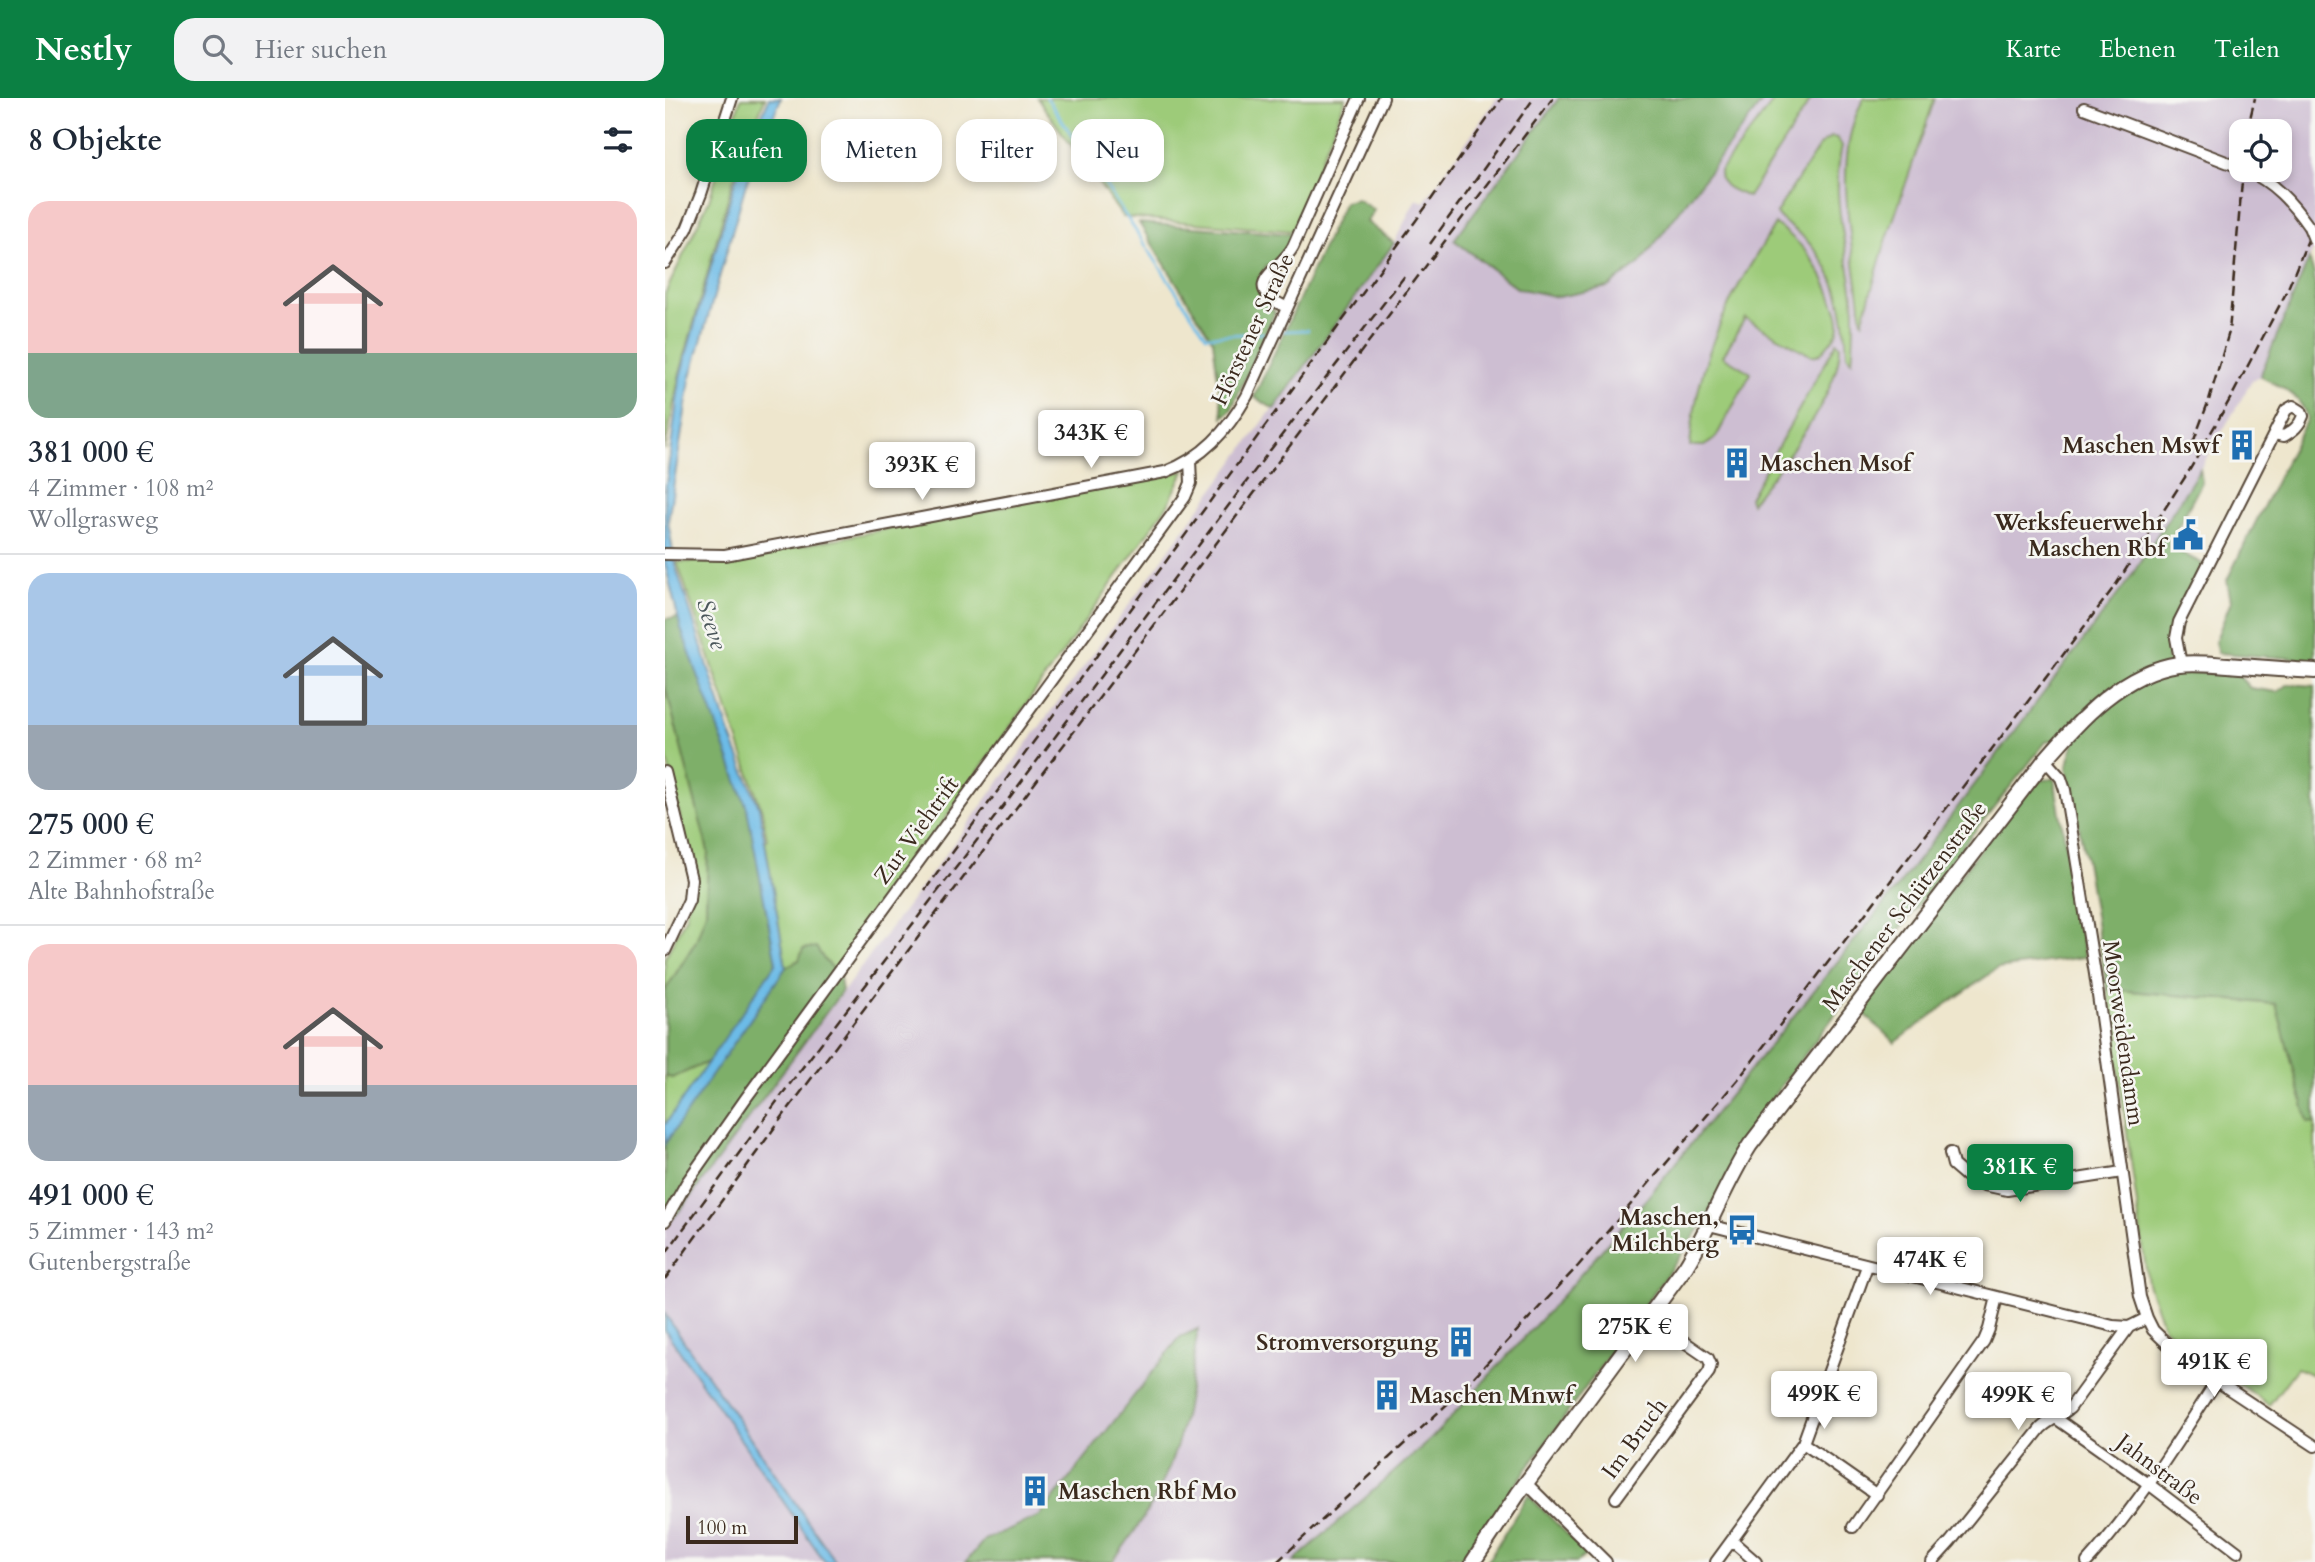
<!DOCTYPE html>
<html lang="de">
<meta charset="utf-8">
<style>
body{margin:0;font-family:Cardo,serif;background:#f2f2f3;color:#1f2937;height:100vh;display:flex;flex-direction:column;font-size:26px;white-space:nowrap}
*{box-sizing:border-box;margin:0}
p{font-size:23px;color:#747a83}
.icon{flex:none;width:38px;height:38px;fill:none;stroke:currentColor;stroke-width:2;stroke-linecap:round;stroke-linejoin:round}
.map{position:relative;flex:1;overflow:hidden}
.drawer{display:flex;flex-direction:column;background:#fff;width:665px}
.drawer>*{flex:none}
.banner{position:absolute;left:21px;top:21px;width:665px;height:63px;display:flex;gap:14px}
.fabs{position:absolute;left:1564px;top:21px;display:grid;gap:14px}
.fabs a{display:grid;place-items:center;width:63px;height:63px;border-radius:14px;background:#fff;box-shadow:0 4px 10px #0003;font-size:35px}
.scale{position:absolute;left:21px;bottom:18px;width:112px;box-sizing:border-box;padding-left:7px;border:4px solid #3b2a1e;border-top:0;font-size:19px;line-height:24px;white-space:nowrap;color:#3b2a1e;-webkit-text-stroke:5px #f6f6f2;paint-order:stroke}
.price{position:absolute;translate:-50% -60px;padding:0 16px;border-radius:7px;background:#fff;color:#222;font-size:23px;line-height:46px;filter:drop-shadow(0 2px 4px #0008)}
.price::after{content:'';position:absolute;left:50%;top:42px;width:21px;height:16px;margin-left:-10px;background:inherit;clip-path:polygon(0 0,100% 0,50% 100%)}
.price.selected{background:#0b8043;color:#fff}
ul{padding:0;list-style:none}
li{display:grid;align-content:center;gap:14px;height:371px;padding:0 28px}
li+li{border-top:2px solid #e0e1e3}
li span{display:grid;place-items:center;height:217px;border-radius:21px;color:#555}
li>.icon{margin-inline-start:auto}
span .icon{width:126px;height:126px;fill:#fffc;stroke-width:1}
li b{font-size:30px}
h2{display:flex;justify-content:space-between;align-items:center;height:84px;padding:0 28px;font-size:30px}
.chip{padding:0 24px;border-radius:21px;background:#fff;box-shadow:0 4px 10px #0003;font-size:24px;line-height:63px}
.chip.selected{background:#0b8043;color:#fff}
header{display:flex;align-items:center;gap:42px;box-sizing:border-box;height:98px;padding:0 35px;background:#0b8043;color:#fff}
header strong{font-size:33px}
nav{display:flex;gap:38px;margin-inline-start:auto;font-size:24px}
.search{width:490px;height:63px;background:#f2f2f3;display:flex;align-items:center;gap:18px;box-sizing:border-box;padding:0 24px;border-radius:21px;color:#747a83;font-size:26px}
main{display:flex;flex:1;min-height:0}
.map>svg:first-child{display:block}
</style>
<header>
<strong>Nestly</strong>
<div class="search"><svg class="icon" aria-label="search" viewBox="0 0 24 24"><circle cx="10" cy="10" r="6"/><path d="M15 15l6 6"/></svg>Hier suchen</div>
<nav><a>Karte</a><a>Ebenen</a><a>Teilen</a></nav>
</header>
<main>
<section class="drawer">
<h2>8 Objekte<svg class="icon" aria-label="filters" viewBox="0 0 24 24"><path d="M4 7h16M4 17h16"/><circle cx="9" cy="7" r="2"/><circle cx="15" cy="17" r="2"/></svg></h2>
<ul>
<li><span style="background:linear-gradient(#f6c9c9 70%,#7fa58c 0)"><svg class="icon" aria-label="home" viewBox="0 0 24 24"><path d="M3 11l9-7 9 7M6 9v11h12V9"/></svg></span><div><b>381 000 €</b><p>4 Zimmer · 108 m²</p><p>Wollgrasweg</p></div></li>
<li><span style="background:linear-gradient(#a9c7e8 70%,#9aa5b1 0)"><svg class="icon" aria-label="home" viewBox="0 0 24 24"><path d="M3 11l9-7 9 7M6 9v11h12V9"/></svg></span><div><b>275 000 €</b><p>2 Zimmer · 68 m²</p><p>Alte Bahnhofstraße</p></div></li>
<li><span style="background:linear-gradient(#f6c9c9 65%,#9aa5b1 0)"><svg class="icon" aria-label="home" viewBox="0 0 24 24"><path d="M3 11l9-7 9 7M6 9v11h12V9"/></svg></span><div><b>491 000 €</b><p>5 Zimmer · 143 m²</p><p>Gutenbergstraße</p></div></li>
</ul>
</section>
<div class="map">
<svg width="1650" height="1464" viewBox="0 0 1650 1464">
<rect width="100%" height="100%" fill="#f6f6f2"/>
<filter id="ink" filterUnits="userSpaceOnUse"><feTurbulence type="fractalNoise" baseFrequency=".0143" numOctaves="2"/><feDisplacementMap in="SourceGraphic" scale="14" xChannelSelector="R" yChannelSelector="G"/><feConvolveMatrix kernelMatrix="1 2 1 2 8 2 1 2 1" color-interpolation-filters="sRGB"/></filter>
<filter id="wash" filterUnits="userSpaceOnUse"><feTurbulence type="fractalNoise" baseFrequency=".00686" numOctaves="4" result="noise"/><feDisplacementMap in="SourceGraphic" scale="28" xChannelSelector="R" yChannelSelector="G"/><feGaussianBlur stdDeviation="1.57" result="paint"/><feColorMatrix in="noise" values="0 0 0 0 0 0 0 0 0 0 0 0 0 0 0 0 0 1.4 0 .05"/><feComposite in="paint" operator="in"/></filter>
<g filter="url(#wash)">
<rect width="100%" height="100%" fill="#eee6cd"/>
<path fill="#cdbed2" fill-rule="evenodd" d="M832,0H894L881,19L975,165L1100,0H1650V146L1595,278L1587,283L1535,371L1537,384L1503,448L1511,522L1502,561L1515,573L1413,635L1381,644L1301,744L1088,1025L1041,1122L798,1460L783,1457L772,1464H0V1132L315,710L729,145L751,101L759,104ZM1577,33H1615V72H1577Z"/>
<path fill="#9dcb79" stroke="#6c7a4c" stroke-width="2" d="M76,0H100L68,82L14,279L0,352V196L44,102Z
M372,0H681L627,133L458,119Z
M1111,0H1147L1083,99C1069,92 1054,90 1055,73Z
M1199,0H1270L1218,152L1197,225C1191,157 1163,64 1199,0Z
M1166,39L1172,40L1177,48C1165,97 1182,149 1188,198C1190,220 1189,241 1187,263L1182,256C1180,214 1173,175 1143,144C1134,133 1118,126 1111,115L1155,47Z
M1110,126C1139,145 1157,171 1168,203C1172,212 1177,226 1172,235C1169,240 1159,252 1155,256L1147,258L1080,220L1058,258L1086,275L1050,341L1039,348H1025C1029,297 1043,248 1066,202C1079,176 1096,151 1110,126Z
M1172,244L1175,247C1174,300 1117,364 1086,405L1084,400Z
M519,373L504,405L295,699L174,875L160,863L134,862L121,869L100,743L102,742L97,713L12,464L58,463Z
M0,587L43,753L41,814L31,843L0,893V860L21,818L27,773L0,652Z
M1442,891L1611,906L1643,1024L1650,1025V1278L1632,1270L1604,1307L1499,1230L1483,1186Z
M45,963L0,1027V978L7,980Z"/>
<path fill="#7eaf69" stroke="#5c6c44" stroke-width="2" d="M894,0H1100L975,165L943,189L893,199L852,190L789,142Z
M692,101L709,112L702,124L729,145L609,311L589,299L679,104Z
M474,125L627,136L620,154L601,169L593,185L595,200L610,214L566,312L558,319L548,243Z
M1644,161L1649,176L1650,189V562L1553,555L1550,544L1566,503L1562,482L1642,321C1636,295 1616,290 1595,278Z
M1535,371L1537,384L1503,448L1538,466L1511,522L1502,561L1515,573L1573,577L1585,590L1612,594L1624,586L1650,588V1025L1643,1024L1611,906L1442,891L1422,769L1402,669L1412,636L1381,644L1301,744L1088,1025L1041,1122L798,1460L783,1457L772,1464H628L766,1341L888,1208L983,1099L1231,791L1463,483Z
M13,519L82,710L111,865L45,963L7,980L0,978V893L31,843L41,814L43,753L0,587V521Z
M1389,680L1420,859L1332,871L1283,905L1230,945L1195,912L1365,685Z
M151,849L160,863L174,875L177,893L21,1105L5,1124L0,1123V1045L121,869L134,862L138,851Z
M533,1231C527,1270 523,1309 512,1347C499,1389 474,1430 447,1464H301L319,1442L375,1418L515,1239Z
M863,1397L922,1456L912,1464H822Z"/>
<path fill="#6cbbe7" stroke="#547282" stroke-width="2" d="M104,0H116L80,89L25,282L3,423L10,466L65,636L94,709L121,869L0,1046V1027L111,865L82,710L16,531L0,466V394L15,279L70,83Z
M0,1216L171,1464H160L0,1232Z"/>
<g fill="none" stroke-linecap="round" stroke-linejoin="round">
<path stroke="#6cbbe7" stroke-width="2.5" d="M382,0L541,238L598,235
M619,233L643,232"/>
</g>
</g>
<g filter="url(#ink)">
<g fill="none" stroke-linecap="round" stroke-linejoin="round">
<g stroke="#564638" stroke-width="14">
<path id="minor" d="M1419,10L1577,70
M1580,72C1608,83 1627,105 1644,129
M0,165L22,131L36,96L67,0
M621,209C574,187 613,175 628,149L694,0
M0,456L60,457L500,374C538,360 562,333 582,298L718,0
M1516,566L1511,540L1514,524L1609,336L1619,338C1629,332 1634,328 1638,318L1636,313L1628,308L1621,312L1609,336
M1380,662L1396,680L1400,692L1430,876L1475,1199L1482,1220L1488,1232L1517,1260L1650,1348
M0,674L26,781L24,802L0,853
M1285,1055L1288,1067L1302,1079L1319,1087L1342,1092L1457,1074
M0,1123L22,1084L81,1000L520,399L526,385L525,362
M1044,1127L1448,1228L1464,1229L1482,1220
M1392,1321L1485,1387L1573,1454
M1138,1345L1212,1397
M861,1385L941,1464
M951,1400L1044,1274L1046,1267L1043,1260L983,1219
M1188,1429L1319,1243L1324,1231L1332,1199
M1067,1443L1091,1464
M1051,1464L1138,1345L1202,1168
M1267,1464L1286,1443L1376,1330C1385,1322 1395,1318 1405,1310L1464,1229
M1422,1464C1472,1409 1511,1346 1551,1284"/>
</g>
<g stroke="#564638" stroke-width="18">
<path id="major" d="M808,1464L853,1396L1021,1168C1045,1129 1060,1086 1085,1047L1380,662C1416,621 1457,574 1514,566C1530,564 1547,566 1563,567C1592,569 1621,572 1650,573"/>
</g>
<use href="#minor" stroke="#fff" stroke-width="10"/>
<use href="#major" stroke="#fff" stroke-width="14"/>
<path stroke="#3b2a1e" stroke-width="2.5" stroke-dasharray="10 5" stroke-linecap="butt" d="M1582,33L1590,0
M765,146L869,0
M1523,358L1544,302L1564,234L1578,72
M260,792L763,106L837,0
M0,1156L124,987L336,711L603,355L739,179
M0,1181L118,1018L888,0
M612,1464L792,1297L913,1168L1075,979L1346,626L1452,485L1524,373L1568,296L1621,195L1650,125"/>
<g stroke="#564638" stroke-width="14" stroke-linecap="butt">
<path id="minor-bridge" d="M1644,129L1650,144"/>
</g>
<use href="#minor-bridge" stroke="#fff" stroke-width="10"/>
</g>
</g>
<defs>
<g id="building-bare" transform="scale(2.415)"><path d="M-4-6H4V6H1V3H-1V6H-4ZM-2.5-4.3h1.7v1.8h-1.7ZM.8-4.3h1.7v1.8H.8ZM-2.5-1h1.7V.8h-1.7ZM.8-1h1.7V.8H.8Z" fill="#1f6fb2" stroke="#f6f6f2" stroke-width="2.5" paint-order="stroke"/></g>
<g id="civic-bare" transform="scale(2.415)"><path d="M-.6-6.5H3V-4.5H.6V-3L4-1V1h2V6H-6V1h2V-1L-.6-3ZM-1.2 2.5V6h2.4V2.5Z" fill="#1f6fb2" stroke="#f6f6f2" stroke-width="2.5" paint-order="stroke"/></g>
<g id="bus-bare" transform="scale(2.415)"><path d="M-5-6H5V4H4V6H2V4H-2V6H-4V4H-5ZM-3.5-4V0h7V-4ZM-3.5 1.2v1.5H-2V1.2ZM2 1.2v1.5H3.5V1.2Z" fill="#1f6fb2" stroke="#f6f6f2" stroke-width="2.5" paint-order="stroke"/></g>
</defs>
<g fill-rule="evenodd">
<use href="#building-bare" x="1577" y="347"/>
<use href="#building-bare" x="1072" y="365"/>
<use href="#civic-bare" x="1523" y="437"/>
<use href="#bus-bare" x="1077" y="1132"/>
<use href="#building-bare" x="796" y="1244"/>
<use href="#building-bare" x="722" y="1297"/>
<use href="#building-bare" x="370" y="1393"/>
</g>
<g text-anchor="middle" stroke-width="5" stroke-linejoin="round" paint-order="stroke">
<g font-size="23" fill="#3b2a1e" stroke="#f6f6f2">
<text transform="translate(587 231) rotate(-65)" y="8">Hörstener Straße</text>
<text transform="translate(251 732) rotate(-54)" y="8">Zur Viehtrift</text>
<text transform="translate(1239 808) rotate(-53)" y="8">Maschener Schützenstraße</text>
<text transform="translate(1459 935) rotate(82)" y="8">Moorweidendamm</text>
<text transform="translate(969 1340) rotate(-54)" y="8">Im Bruch</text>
<text transform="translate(1495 1371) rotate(37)" y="8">Jahnstraße</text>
</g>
<g font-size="23" font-weight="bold" fill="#3b2a1e" stroke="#f6f6f2" text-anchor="end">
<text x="1554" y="355">Maschen Mswf</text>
<text x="1095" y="373" text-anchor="start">Maschen Msof</text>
<text x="1500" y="432">Werksfeuerwehr<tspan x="1500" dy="26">Maschen Rbf</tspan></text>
<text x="1054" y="1127">Maschen,<tspan x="1054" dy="26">Milchberg</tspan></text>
<text x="773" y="1252">Stromversorgung</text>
<text x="745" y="1305" text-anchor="start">Maschen Mnwf</text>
<text x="393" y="1401" text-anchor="start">Maschen Rbf Mo</text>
</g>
<g font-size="24" font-style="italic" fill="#4a565a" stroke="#f6f6f2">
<text transform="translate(47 526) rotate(72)" y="8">Seeve</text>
</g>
</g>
</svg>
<div class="fabs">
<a><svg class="icon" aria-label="locate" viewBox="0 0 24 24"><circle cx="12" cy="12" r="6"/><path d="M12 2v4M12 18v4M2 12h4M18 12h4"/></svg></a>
</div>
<div class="scale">100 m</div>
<b class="price" style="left:426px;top:372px">343K €</b>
<b class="price" style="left:257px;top:404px">393K €</b>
<b class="price selected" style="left:1355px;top:1106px">381K €</b>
<b class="price" style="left:1265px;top:1199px">474K €</b>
<b class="price" style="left:970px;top:1266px">275K €</b>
<b class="price" style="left:1549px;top:1301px">491K €</b>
<b class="price" style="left:1159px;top:1333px">499K €</b>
<b class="price" style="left:1353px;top:1334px">499K €</b>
<div class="banner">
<a class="chip selected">Kaufen</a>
<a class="chip">Mieten</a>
<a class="chip">Filter</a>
<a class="chip">Neu</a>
</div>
</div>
</main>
